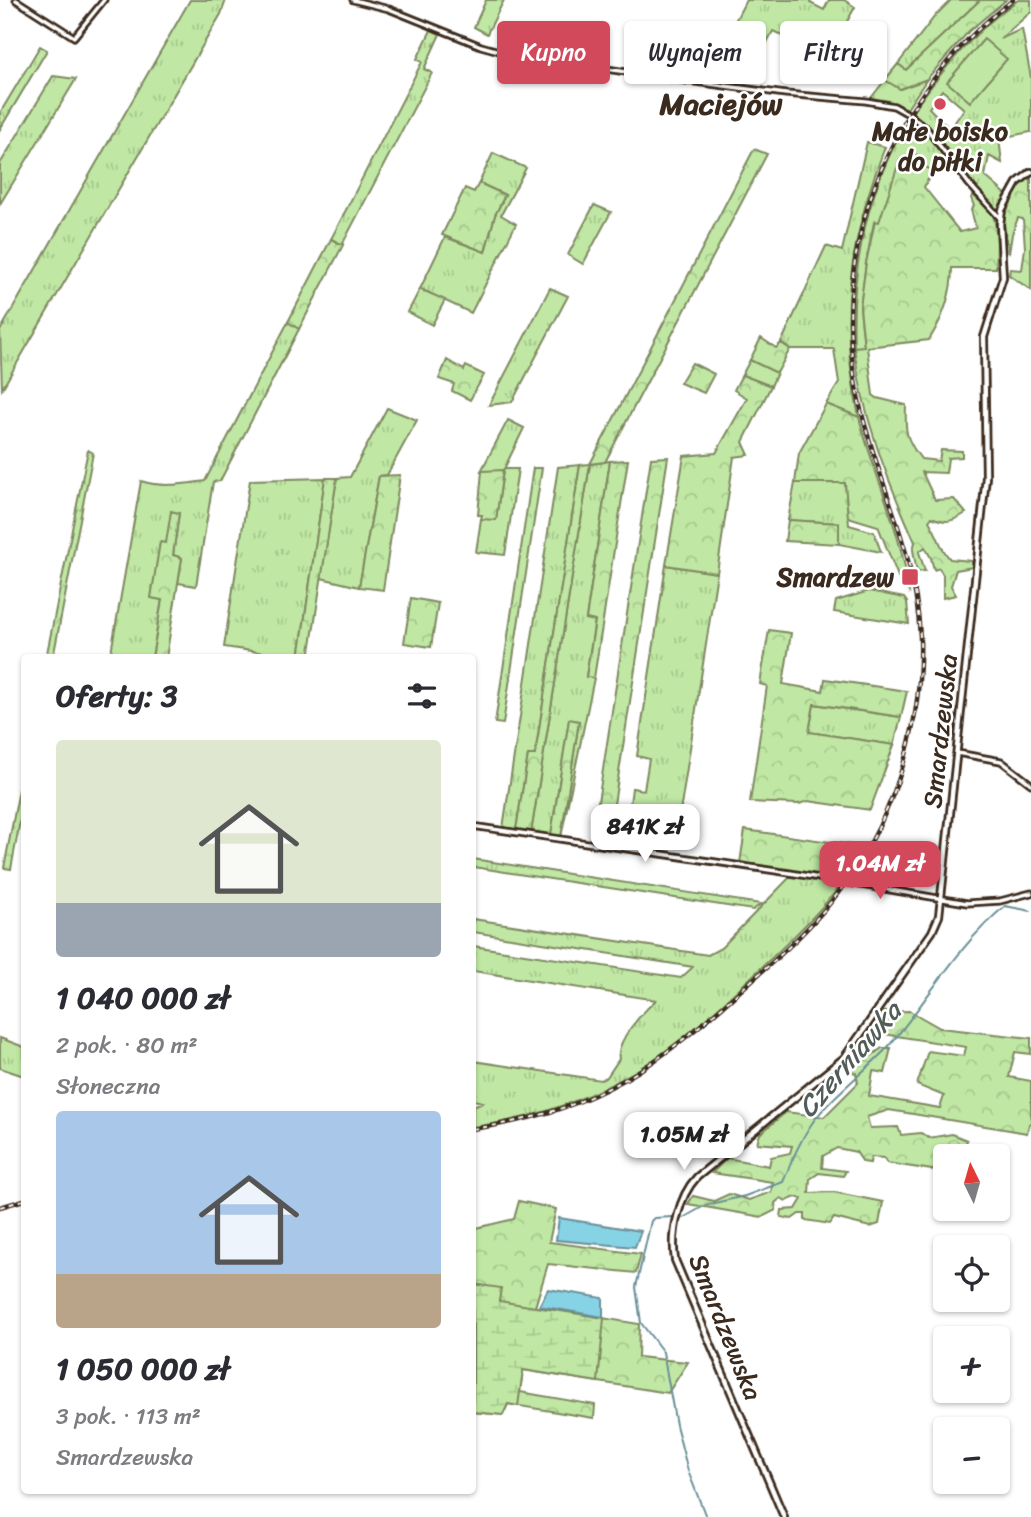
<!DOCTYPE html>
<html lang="pl">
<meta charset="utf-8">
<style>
body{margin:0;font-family:Sriracha,sans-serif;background:#f7f7f7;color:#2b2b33;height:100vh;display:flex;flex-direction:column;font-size:26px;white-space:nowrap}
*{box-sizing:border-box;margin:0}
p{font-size:23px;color:#7c7c81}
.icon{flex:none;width:38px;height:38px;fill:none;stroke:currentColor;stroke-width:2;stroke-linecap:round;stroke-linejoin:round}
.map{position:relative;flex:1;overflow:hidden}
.panel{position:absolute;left:21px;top:654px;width:455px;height:840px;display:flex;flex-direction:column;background:#fff;border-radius:7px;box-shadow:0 2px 5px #0004}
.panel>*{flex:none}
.hud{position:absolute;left:497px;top:21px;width:429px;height:63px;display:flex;gap:14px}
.needle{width:46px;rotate:355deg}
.buttons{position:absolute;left:933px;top:1144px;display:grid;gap:14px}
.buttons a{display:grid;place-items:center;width:77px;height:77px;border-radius:7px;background:#fff;box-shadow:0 2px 5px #0004;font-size:35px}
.price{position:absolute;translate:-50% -60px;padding:0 16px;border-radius:14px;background:#fff;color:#222;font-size:23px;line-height:46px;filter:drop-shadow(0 2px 4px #0008)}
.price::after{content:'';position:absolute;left:50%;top:42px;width:21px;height:16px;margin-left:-10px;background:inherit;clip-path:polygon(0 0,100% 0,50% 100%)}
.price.on{background:#d1495b;color:#fff}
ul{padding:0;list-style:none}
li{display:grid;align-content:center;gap:14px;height:371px;padding:0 35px}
li span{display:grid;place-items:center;height:217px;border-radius:7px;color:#555}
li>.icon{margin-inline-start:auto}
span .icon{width:126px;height:126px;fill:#fffc;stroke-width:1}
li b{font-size:30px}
h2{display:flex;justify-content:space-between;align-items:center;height:84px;padding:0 35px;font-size:30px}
.chip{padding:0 24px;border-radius:7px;background:#fff;box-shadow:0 2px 5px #0004;font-size:24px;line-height:63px}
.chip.on{background:#d1495b;color:#fff}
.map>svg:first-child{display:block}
</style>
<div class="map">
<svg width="1031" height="1517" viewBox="0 0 1031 1517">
<defs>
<pattern id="grass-tufts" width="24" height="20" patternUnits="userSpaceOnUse" patternTransform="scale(1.75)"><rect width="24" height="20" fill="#c0e8a4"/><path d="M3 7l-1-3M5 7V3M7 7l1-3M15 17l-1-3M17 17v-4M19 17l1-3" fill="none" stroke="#a6c78d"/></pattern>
<pattern id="forest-crowns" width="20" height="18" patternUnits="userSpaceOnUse" patternTransform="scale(1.75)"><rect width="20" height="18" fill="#c0e8a4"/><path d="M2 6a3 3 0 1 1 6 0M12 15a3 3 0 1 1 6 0" fill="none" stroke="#a6c78d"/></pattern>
<pattern id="wetland-marsh" width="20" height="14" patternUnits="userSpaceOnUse" patternTransform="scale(1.75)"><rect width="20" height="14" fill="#c0e8a4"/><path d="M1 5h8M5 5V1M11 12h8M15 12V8" fill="none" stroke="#a6c78d"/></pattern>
</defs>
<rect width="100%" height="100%" fill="#fff"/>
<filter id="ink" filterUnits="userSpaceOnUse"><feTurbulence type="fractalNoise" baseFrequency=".0143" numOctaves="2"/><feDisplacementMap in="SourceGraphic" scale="14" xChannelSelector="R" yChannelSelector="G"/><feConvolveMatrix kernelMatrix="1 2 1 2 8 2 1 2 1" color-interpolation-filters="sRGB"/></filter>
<g filter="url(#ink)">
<path fill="url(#grass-tufts)" stroke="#7e8961" stroke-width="2" fill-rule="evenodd" d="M190,0H226L221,14L2,389L0,331Z
M486,0H504L487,34L474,27Z
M746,0H811L810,3L824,10L829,0H844L855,7L832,49L811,38L806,47L773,31L746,82L726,81L749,37L740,31L735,41L727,37Z
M951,0H980L906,70L898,64L935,16Z
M1018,0H1031V12L1000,39L1022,29L1031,78V132L999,138L1002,163L989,156L985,176L1009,197L1002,210L990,207L950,160L929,128L912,112C942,70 975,30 1018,0ZM942,90L964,109L950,129L929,108Z
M431,30L440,34L424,69L432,73L342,245L331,239L422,62L417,59Z
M40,46L47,50L0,129V113Z
M53,76L76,79L0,204V164Z
M927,79L907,109L889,101L871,98L885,80L900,89Z
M909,118L931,138L945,159L933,170L912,163L915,156L879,222H874L866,263L860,307L864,347H854C850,267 868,187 909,118Z
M867,142L885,147C849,240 838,319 859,417L826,404L839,383L834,349H790L781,343L826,246L842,251Z
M493,153L526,168L501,215L516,224L471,313L420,289L445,237L485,252L495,215L505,195L479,183Z
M594,205L611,212L583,264L568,255Z
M550,288L568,296L512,402L489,405Z
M288,322L299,329L220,481L213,482L196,586L178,583L182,558L173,555L179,513L166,544L160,543L152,598L162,600L152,658H110L141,481C163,488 183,484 205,481Z
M750,360L777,373L771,386L742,375Z
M387,408L417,420L387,475L379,476L359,587L321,578L337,478L350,477Z
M508,420L524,428L504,469H518L505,555L476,552L481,519H496L503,471H481Z
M610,461L586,619L595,620L586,676L594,678L561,837L579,721L569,720L551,835L531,833L590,464Z
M580,465L535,755H528L516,830L503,828L558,467Z
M533,468H542L503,724L495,723Z
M325,478L299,658L224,647L250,480Z
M795,483H845L849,525L874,532L881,552L839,544V523L788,520Z
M666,565L717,573L678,826L644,822L639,847L625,845L632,788L644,790L649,759L637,756Z
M869,591L904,598L907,602L909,624L834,612L836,601Z
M814,704L901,717L894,745L809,732Z
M472,859H473L761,904L753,910L473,867Z
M791,876L842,884C813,920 779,951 745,983C723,1003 702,1025 677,1043C617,1089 548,1117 473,1127V1106L483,1102L473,1100V1061L601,1080L607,1077L619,1059C615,1041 643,1012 656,1000L473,971V946L681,978L693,967L473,932V919L708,955L721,948Z
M0,1038L24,1047V1076L0,1068Z"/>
<path fill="url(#forest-crowns)" stroke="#7e8961" stroke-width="2" d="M980,0H1006L969,31L927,79L900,89L885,80L898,64L906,70Z
M754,149L767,154L605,462L590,464L531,833L516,830L528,755H535L580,465L590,464Z
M916,155L912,163L933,170L924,187L960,232L976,228L971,210L974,206L971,198L973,195C979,201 990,208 993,216C998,227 997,255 996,268H952C952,294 943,318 929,340L867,347L873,395L877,398L906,405C905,431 905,438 921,459L939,461L941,450L962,451V457L948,458L946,473L922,472L935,500L954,499L966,513C953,521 947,524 932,517L929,521C938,534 939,547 950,559L971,561L973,567L956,570L951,586L956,595L943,598V575L939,568L934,570L931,558L925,547L919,552L925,571L917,572L913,550L915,542C887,479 862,416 854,347L864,346L860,307L866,263L875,221L879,222L900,159Z
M1031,174V290L1009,275L1010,269L1022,270L1025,248L1023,219L1018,218L1012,234L1009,253C1002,210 995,204 1031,174Z
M479,183L505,195L495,215L485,252L442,235L465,188L474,192Z
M331,239L343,245L299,329L288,322Z
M420,289L445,300L432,325L408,312Z
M761,338L776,348L781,343L790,349L777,373L750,360Z
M447,360L464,370L466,366L484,375L470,400L452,391L454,384L439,379Z
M692,363L714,374L704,393L680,383Z
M742,375L771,386L743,442L749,455L734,457L717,573L666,565L684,456L716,453L747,398L734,390Z
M826,404L859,417C874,476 902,532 909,592L899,579L878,526L848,517L845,483H795L799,453Z
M88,450L93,453L53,658H46Z
M668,457L608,843L592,841L651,458Z
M628,460L594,678L586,677L595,621L586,619L610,461Z
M503,470L496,520L481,519L482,515H478L482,471Z
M400,475L383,590L359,587L379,476Z
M325,478H337L309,658H299Z
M171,511L179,513L173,555L182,558L166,658H152L162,600L151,598L160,542L166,543Z
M788,520L839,523V544L785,541Z
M411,598L438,603L431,647L404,643Z
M769,630L791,633L783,684L823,691L825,679L907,691L901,717L814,704L809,732L894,745L870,810L808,801L799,804L750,802L767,686L760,684Z
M569,719L579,721L561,837L551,835Z
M24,764V800L11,869L4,868Z
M745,830L852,845L845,857L827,876L740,863Z
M910,1011L940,1028L1031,1038V1054L1015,1052L1009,1077L1031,1081V1123L1029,1124L1027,1133L889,1110L867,1117L870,1128L898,1127L901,1135L921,1133L929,1138L952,1134L967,1140L963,1157H945V1172L887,1163L884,1158L871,1157L870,1163L863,1162L856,1152L837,1148L823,1156L822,1168L846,1171L843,1176L819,1173L810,1179L809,1193L833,1192L883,1202L879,1224L870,1227L834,1218L830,1224L805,1220V1214H799L792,1219L781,1217L782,1210L796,1209L802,1199L796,1197L786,1201L781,1198L775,1203L776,1210L762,1217L688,1204L693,1196L714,1201L729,1194L749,1200L771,1192L773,1182L712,1173L727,1158L769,1166L771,1157L790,1153L792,1146L757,1143L760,1134L786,1112L824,1117L858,1083L856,1073L848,1071V1064L855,1058L867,1059L882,1048H891L885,1073L873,1071L869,1096L940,1108L944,1096L917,1085L928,1051L964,1056L966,1047L877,1033L883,1012Z
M519,1201L556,1209L549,1242L641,1254L636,1273L548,1264L535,1307L639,1324L638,1357L688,1362L668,1393L523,1370L520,1392L595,1405L594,1418L508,1404L503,1415L473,1412L472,1229L514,1219Z"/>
<path fill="url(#wetland-marsh)" stroke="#7e8961" stroke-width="2" d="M473,1284L501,1288L499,1301L604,1318L598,1382L523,1370L518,1406L508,1404L503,1415L473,1412Z"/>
<path fill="#c0e8a4" stroke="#7e8961" stroke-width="2" d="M984,39L1007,59L970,102L947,82Z"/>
<path fill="#87d3e6" stroke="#698f96" stroke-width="2" d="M559,1218L641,1231L635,1247L556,1240Z
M548,1289L603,1298V1317L539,1306Z"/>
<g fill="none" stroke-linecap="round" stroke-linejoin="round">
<path stroke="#698f96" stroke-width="2" d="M673,1217L654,1218L651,1221L636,1287L641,1323L663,1352L676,1425L688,1471L706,1517
M683,1218L706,1205L745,1196L783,1182C792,1160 801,1138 815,1119C836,1092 865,1072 888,1047C928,1000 957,946 1005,906L1031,911"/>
<g stroke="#3b2a1e" stroke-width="9">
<path id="minor" d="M16,0L74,37L104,0
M353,0L389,9L481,46L510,54L665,78L786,94L866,101L894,106L910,115L927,129L969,184L1000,218
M957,753L1001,761L1031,784
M472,826L790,873L967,903L1000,901L1031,893"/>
</g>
<g stroke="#3b2a1e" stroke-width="10">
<path id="tertiary" d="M784,1517L675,1260C671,1234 678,1197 697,1177L844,1058L932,932L939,916L986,477L984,337L1003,277L1000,224L1002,210L1017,183L1031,172"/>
</g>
<use href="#minor" stroke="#fff" stroke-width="3.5"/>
<use href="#tertiary" stroke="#fff" stroke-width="4.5"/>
<g stroke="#3b2a1e" stroke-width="4.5">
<path id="rail" d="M472,1129C599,1111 658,1065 750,982C779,957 807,931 831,902C891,828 923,732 920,637C916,552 881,490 861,410C823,257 888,94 1013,0
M0,1207L24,1200"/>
</g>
<use href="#rail" stroke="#fff" stroke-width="2" stroke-dasharray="5" stroke-linecap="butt"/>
</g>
</g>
<g fill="#d1495b" stroke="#fff" stroke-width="2.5">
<circle cx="940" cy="104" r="7"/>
<rect x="901" y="568" width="18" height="18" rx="3.5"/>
</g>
<g text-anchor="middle" stroke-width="5" stroke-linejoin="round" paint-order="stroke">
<g font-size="26" font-weight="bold" fill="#3b2a1e" stroke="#fff">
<text x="940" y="140">Małe boisko<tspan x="940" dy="30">do piłki</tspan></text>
<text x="894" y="586" text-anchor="end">Smardzew</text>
</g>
<g font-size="26" fill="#3b2a1e" stroke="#fff">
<text transform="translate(940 731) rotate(-84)" y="9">Smardzewska</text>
<text transform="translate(726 1327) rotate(68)" y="9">Smardzewska</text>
</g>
<g font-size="28" font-style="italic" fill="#525d5a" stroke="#fff">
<text transform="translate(849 1059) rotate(-49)" y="10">Czerniawka</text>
</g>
<g font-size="30" font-weight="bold" fill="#3b2a1e" stroke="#fff">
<text x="721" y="114">Maciejów</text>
</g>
</g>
</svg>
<div class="buttons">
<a><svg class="needle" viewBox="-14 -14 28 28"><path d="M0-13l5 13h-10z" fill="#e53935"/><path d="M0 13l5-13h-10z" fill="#7c7c81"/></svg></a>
<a><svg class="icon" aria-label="locate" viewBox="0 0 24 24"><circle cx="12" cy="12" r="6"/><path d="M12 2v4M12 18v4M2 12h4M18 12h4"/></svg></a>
<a>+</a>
<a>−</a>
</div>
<b class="price" style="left:645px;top:864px">841K zł</b>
<b class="price on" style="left:880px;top:901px">1.04M zł</b>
<b class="price" style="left:684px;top:1172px">1.05M zł</b>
<div class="hud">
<a class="chip on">Kupno</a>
<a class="chip">Wynajem</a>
<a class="chip">Filtry</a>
</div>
<section class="panel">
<h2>Oferty: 3<svg class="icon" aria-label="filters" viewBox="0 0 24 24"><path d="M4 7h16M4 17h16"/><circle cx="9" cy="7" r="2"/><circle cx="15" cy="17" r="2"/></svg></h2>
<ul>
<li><span style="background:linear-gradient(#dfe7d0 75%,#9aa5b1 0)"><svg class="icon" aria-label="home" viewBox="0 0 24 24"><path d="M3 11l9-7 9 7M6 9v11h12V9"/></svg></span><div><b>1 040 000 zł</b><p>2 pok. · 80 m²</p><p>Słoneczna</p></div></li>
<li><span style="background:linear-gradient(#a9c7e8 75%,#b9a48a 0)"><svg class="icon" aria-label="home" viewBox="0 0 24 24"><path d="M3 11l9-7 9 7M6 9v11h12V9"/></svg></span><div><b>1 050 000 zł</b><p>3 pok. · 113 m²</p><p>Smardzewska</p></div></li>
</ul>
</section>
</div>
